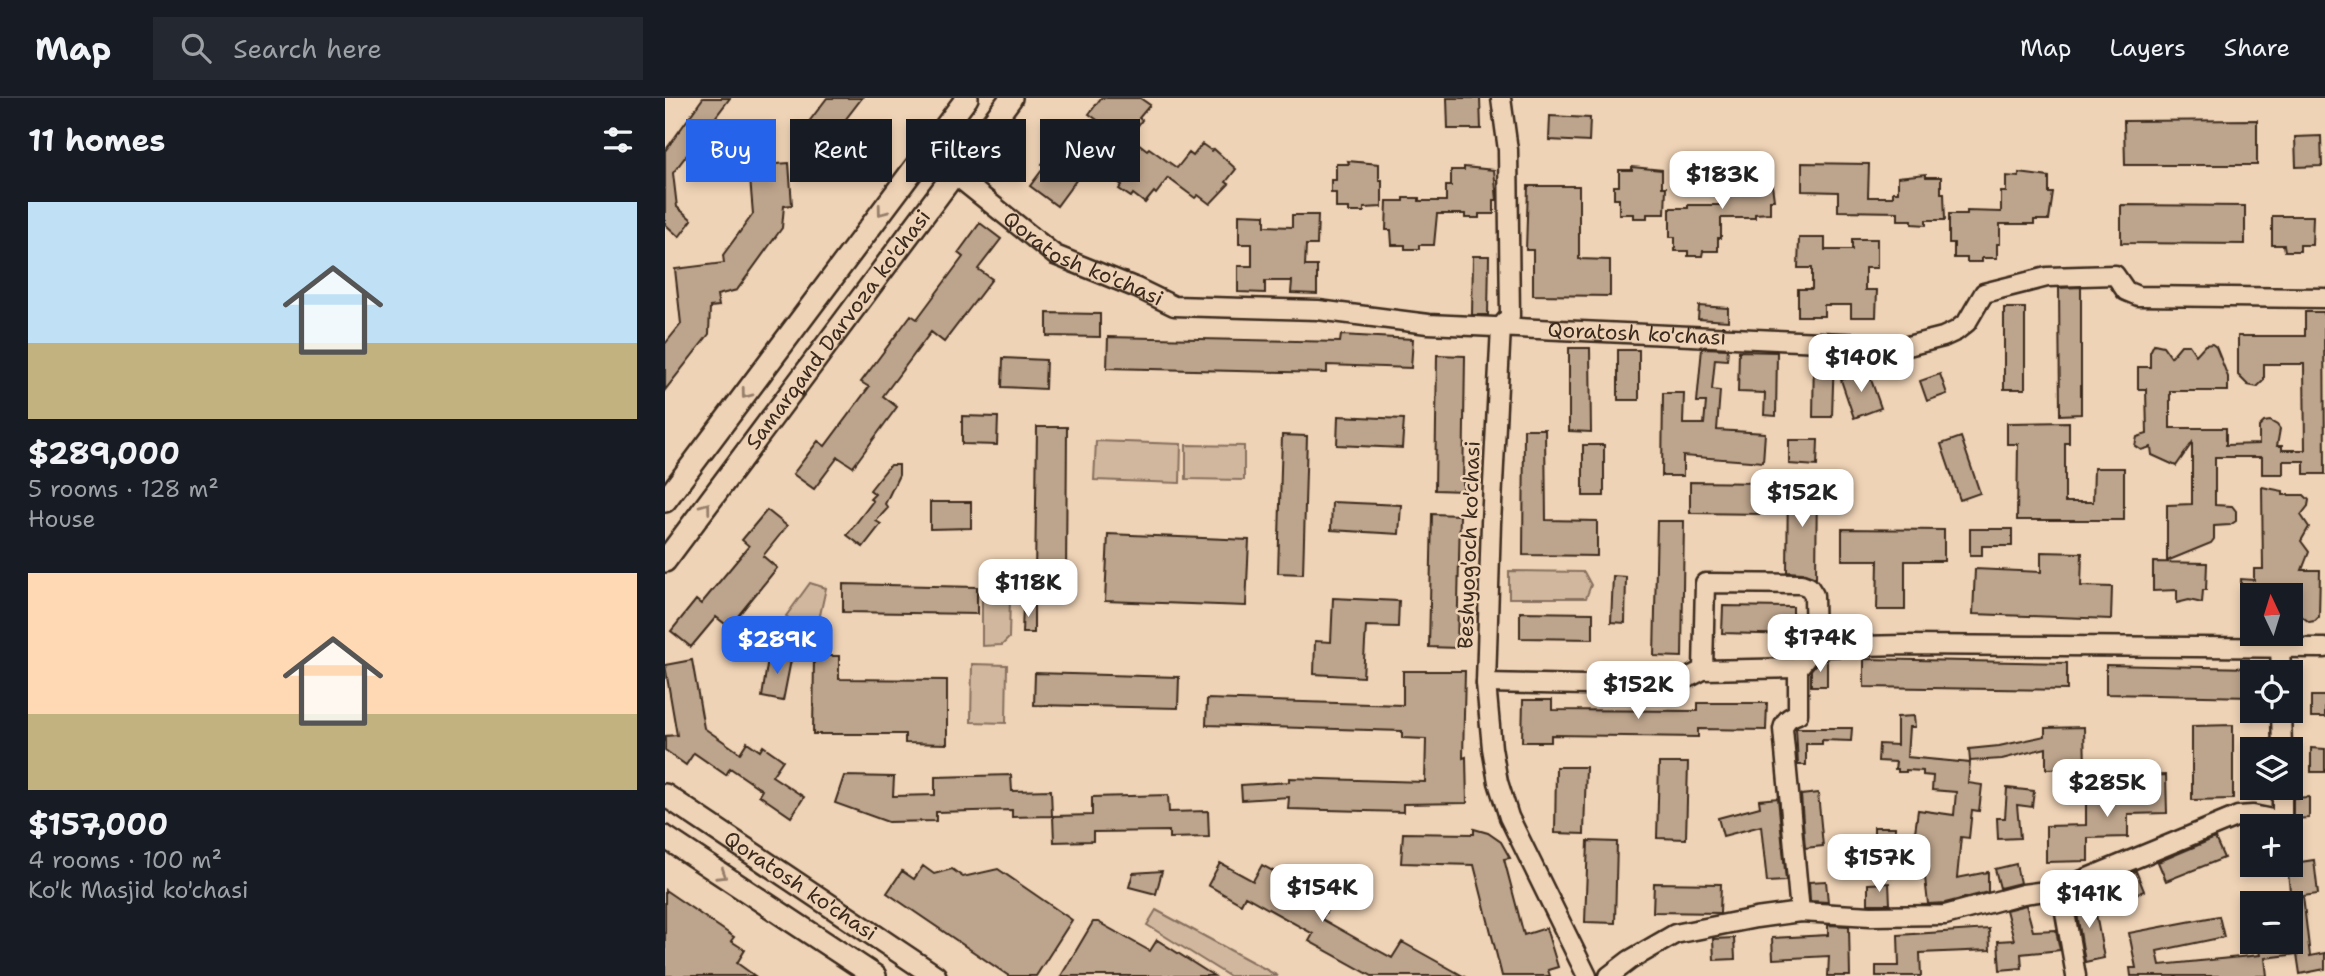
<!DOCTYPE html>
<meta charset="utf-8">
<style>
body{margin:0;font-family:"Shantell Sans",sans-serif;background:#242831;color:#f1f3f6;height:100vh;display:flex;flex-direction:column;font-size:26px;white-space:nowrap}
*{box-sizing:border-box;margin:0}
p{font-size:23px;color:#9ea1a6}
.icon{flex:none;width:38px;height:38px;fill:none;stroke:currentColor;stroke-width:2;stroke-linecap:round;stroke-linejoin:round}
.map{position:relative;flex:1;overflow:hidden}
.side{display:flex;flex-direction:column;background:#171b24;width:665px}
.side>*{flex:none}
.guide{position:absolute;left:21px;top:21px;width:665px;height:63px;display:flex;gap:14px}
.needle{width:46px;rotate:356deg}
.tools{position:absolute;left:1575px;top:485px;display:grid;gap:14px}
.tools a{display:grid;place-items:center;width:63px;height:63px;border-radius:0px;background:#171b24;box-shadow:0 4px 10px #0003;font-size:35px}
.price{position:absolute;translate:-50% -60px;padding:0 16px;border-radius:14px;background:#fff;color:#222;font-size:23px;line-height:46px;filter:drop-shadow(0 2px 4px #0008)}
.price::after{content:'';position:absolute;left:50%;top:42px;width:21px;height:16px;margin-left:-10px;background:inherit;clip-path:polygon(0 0,100% 0,50% 100%)}
.price.active{background:#2563eb;color:#fff}
ul{padding:0;list-style:none}
li{display:grid;align-content:center;gap:14px;height:371px;padding:0 28px}
li span{display:grid;place-items:center;height:217px;border-radius:0px;color:#555}
li>.icon{margin-inline-start:auto}
span .icon{width:126px;height:126px;fill:#fffc;stroke-width:1}
li b{font-size:30px}
h2{display:flex;justify-content:space-between;align-items:center;height:84px;padding:0 28px;font-size:30px}
.tag{padding:0 24px;border-radius:0px;background:#171b24;box-shadow:0 4px 10px #0003;font-size:24px;line-height:63px}
.tag.active{background:#2563eb;color:#fff}
header{display:flex;align-items:center;gap:42px;box-sizing:border-box;height:98px;padding:0 35px;background:#171b24;border-bottom:2px solid #363941}
header strong{font-size:33px}
nav{display:flex;gap:38px;margin-inline-start:auto;font-size:24px}
.search{width:490px;height:63px;background:#242831;display:flex;align-items:center;gap:18px;box-sizing:border-box;padding:0 24px;border-radius:0px;color:#9ea1a6;font-size:26px}
main{display:flex;flex:1;min-height:0}
.map>svg:first-child{display:block}
</style>
<header>
<strong>Map</strong>
<div class="search"><svg class="icon" aria-label="search" viewBox="0 0 24 24"><circle cx="10" cy="10" r="6"/><path d="M15 15l6 6"/></svg>Search here</div>
<nav><a>Map</a><a>Layers</a><a>Share</a></nav>
</header>
<main>
<section class="side">
<h2>11 homes<svg class="icon" aria-label="filters" viewBox="0 0 24 24"><path d="M4 7h16M4 17h16"/><circle cx="9" cy="7" r="2"/><circle cx="15" cy="17" r="2"/></svg></h2>
<ul>
<li><span style="background:linear-gradient(#bfe0f5 65%,#c2b280 0)"><svg class="icon" aria-label="home" viewBox="0 0 24 24"><path d="M3 11l9-7 9 7M6 9v11h12V9"/></svg></span><div><b>$289,000</b><p>5 rooms · 128 m²</p><p>House</p></div></li>
<li><span style="background:linear-gradient(#ffd9b3 65%,#c2b280 0)"><svg class="icon" aria-label="home" viewBox="0 0 24 24"><path d="M3 11l9-7 9 7M6 9v11h12V9"/></svg></span><div><b>$157,000</b><p>4 rooms · 100 m²</p><p>Ko'k Masjid ko'chasi</p></div></li>
</ul>
</section>
<div class="map">
<svg width="1660" height="878" viewBox="0 0 1660 878">
<rect width="100%" height="100%" fill="#efd3b6"/>
<filter id="ink" filterUnits="userSpaceOnUse"><feTurbulence type="fractalNoise" baseFrequency=".0143" numOctaves="2"/><feDisplacementMap in="SourceGraphic" scale="14" xChannelSelector="R" yChannelSelector="G"/><feConvolveMatrix kernelMatrix="1 2 1 2 8 2 1 2 1" color-interpolation-filters="sRGB"/></filter>
<g filter="url(#ink)">
<path fill="#d1b79d" stroke="#86705e" stroke-width="2" d="M431,343L516,346L515,385L429,382Z
M521,347L579,348V382L521,381Z
M844,473L919,474L926,487L921,500H844Z
M332,480L345,499L344,540L337,547L317,548V481Z
M145,485L161,490L150,540L121,518Z
M307,566L342,567L341,625L306,624Z
M491,812L613,878H564L482,827Z"/>
<path fill="#bda48c" stroke="#3b2a1e" stroke-width="2" d="M38,0H65L8,75L12,109L27,122L14,139L0,126V53Z
M162,0H197L160,48L172,57L158,73L135,55L153,32L143,25Z
M436,0H475L485,7L474,20L477,22L461,44L446,33L444,36L432,28L435,24L424,16Z
M782,0H815L816,31H783Z
M885,18L925,20L924,44L884,42Z
M1592,22V67H1460L1459,23Z
M399,37L421,53L404,75L412,81L392,108L365,88L380,68L377,66Z
M1656,38L1657,68L1631,69L1630,39Z
M468,41L482,52L484,50L512,70L524,55L528,58L537,46L547,53L549,51L571,71L561,84L564,86L545,106L533,97L530,100L503,80L491,96L489,94L480,105L468,96L466,99L454,91L457,87L446,80L455,68L451,65Z
M683,63L714,66V82H717V109L699,110V114H684V110H671V95H666V82H671V66H684Z
M124,65L127,107L119,108L117,130L72,192L52,197L54,208L45,209L44,236L0,292V246L16,226L10,171L59,165L58,157L88,116L84,68Z
M1137,65L1204,66L1203,99H1228V94H1233V79L1261,76V79H1276V95H1279L1280,122H1261V127L1247,126V122H1233V114L1173,113V94L1137,93Z
M799,69L829,72L832,102H829V116H814V120H800V116H772L769,147H754V151H740V147H727L726,132H721L722,103H739V100H754V103H781V88H786V72H799Z
M967,69L997,72V89H1001L1000,116H982V120H968V116H954V101H949V88H954V72H967Z
M1075,69L1105,72L1109,102H1105V115L1090,116V120H1056V140H1053V153H1038L1037,158H1023V153H1010V139H1005V110H1023V107H1057V88L1062,87V72H1075Z
M1354,75L1384,79V95H1388L1384,122H1369V126H1335V146H1332V160H1317V164H1302V160H1289V145H1284V116H1302V113L1336,114V94H1341V78L1354,79Z
M863,88H914V161L945,162V198L868,197V152H861Z
M1456,107L1580,108V146L1456,145Z
M574,116L600,117V128L627,129V117H653L652,147H641L640,168H652V196L626,195L627,183H600V195L573,194V168H587V146H574Z
M1607,118H1648L1647,147H1635V153H1620L1619,147H1607Z
M315,125L336,141L313,171L327,181L279,244L266,234L218,298L232,309L188,369L173,359L149,391L128,376L153,343L160,348L204,289L196,284L246,217L252,221L298,159L293,155Z
M1134,140H1160V152H1187V141H1212V170H1200V192H1212L1211,219H1186V207H1159V218H1133V191H1147V170H1133Z
M808,158H824L823,217H807Z
M1416,189V316L1395,317L1394,190Z
M1034,208L1063,210V223L1033,221Z
M1339,210H1360V291H1339Z
M1640,214H1659L1660,376H1639V363H1618V376H1597V359H1550V407L1567,408L1571,413V423L1565,427L1549,428V441L1546,445L1502,463V407L1527,406V345L1511,368L1487,357L1486,349L1476,352L1470,348L1472,339L1482,336L1481,291H1473V269H1485V254L1489,246L1498,248L1506,259L1516,247H1524L1531,257L1540,247L1547,246L1551,249L1563,279V293H1505V330H1561V347L1594,346V329L1599,324L1605,323L1612,327L1615,331L1612,348H1617V352H1640L1639,266H1599V282L1592,289L1583,287L1573,277V238H1640Z
M382,215L435,216V239L382,238Z
M676,237L748,241L746,270L662,267V275L442,270L443,239L675,244Z
M904,250H925L926,334L904,333Z
M1037,250L1063,251L1062,262L1050,261L1047,292L1055,293L1052,332L1100,335L1098,364L1018,358V378H997L998,295H1019L1018,326H1039L1041,304H1032Z
M953,252H974V302H953Z
M1074,253L1112,254L1111,318L1099,317L1100,295L1073,294Z
M1149,255L1169,256L1167,319H1148Z
M772,257L800,258L798,393L770,392Z
M338,260L381,262L380,291L337,289Z
M1203,273L1216,310L1189,320L1176,282Z
M1275,276L1282,296L1262,303L1255,283Z
M297,318L333,319L332,347L297,346Z
M673,318L739,321L737,350L672,347Z
M1404,324V345H1400V404H1428L1429,370H1459V422H1352L1353,346H1342V325Z
M372,329H402L401,481L370,480Z
M859,331H880L881,422L932,423V458L858,457Z
M617,337L642,338L638,476L613,475Z
M1296,339L1315,395L1295,402L1276,346Z
M1124,342H1153L1152,368L1124,366Z
M918,347H939V398H918Z
M225,367H234V377L220,406L223,410L211,423L216,426L198,449L182,437L208,403L205,401L210,396L205,392Z
M1025,384L1100,385L1099,416L1025,415Z
M1123,386H1152L1151,480L1137,475L1122,474Z
M1597,389L1618,393V397H1639L1644,402L1643,408L1636,417L1644,429L1636,443L1644,454L1637,472H1655L1654,519L1650,523L1644,524L1634,516L1626,523V497H1587V503H1576V481L1589,482V471H1598Z
M265,404H306V430L265,431Z
M667,404L736,407L734,436L666,432Z
M102,412L122,428L98,458L112,470L64,529L51,519L26,549L6,533L31,502L36,506L84,448L77,442Z
M767,416L795,417L792,550L764,549Z
M992,423H1019L1017,559L989,558Z
M1177,431L1279,432V463H1240V512H1212L1213,462H1177Z
M1305,431H1347V448H1317V457H1305Z
M443,436L584,442L581,508L440,503Z
M1376,454L1417,455L1416,488L1447,489L1446,521L1308,516L1310,471L1376,474Z
M1488,464L1542,465L1541,492H1538L1537,505L1524,502L1512,505V492L1488,493Z
M948,478L961,479L960,525L946,524Z
M178,486L312,489V516L178,514Z
M668,500L734,503L733,529L701,528L698,579L649,576L650,543L666,544Z
M358,507L369,508V535H357Z
M1058,508L1128,509V537L1057,535Z
M855,514L928,515V541L855,540Z
M104,554L127,557L118,603L97,599Z
M149,558H174V581L282,582V646L240,645V636H148Z
M1199,561L1402,565V592L1199,589Z
M27,562L39,630L75,655L82,644L95,653L98,648L118,662L107,678L139,699L126,719L94,697L97,692L65,670L61,677L29,655L21,667L0,652V638L12,637L0,567Z
M1154,562H1162V588H1146V572Z
M1441,567L1587,570V599L1441,596Z
M738,573H800L798,660L801,659L802,705L738,706V714L623,711L624,699L577,702L576,687L624,684V680L760,684L761,641L737,640V633L541,627L542,601L738,607Z
M370,575L514,579L513,610L369,607Z
M1646,598H1660V619H1646Z
M858,602H887V612L1033,613V605H1102L1101,632L1033,631V639L886,637V644H857Z
M1249,618L1250,629H1244L1242,659L1305,665L1303,685L1317,687L1314,713L1307,712L1304,740L1296,739L1292,780L1323,774V794L1280,805L1263,806L1259,771H1245L1253,712L1289,717L1291,694L1267,692L1268,678L1258,677V673L1241,672V674H1233V671H1230L1231,664L1213,663L1214,646L1232,647V619Z
M1568,627V701L1527,702V628Z
M1419,629L1420,670L1381,671V650L1337,661L1305,663L1304,651L1334,648L1380,638V630Z
M1131,630H1187L1186,643L1157,642V646H1141V667H1133Z
M1646,650L1660,651V674H1646Z
M994,665H1023L1021,741L992,740Z
M891,669H921L919,736L890,735Z
M346,677L347,693L386,692L387,718L347,719V712L271,714V723L223,724L170,705L179,678L229,679L228,698L270,697V679Z
M1501,677L1502,715L1463,716V739L1423,740V763L1381,764V728L1421,727V702L1462,701L1461,678Z
M1342,690L1369,693L1367,709L1352,707L1355,740L1333,741L1332,720H1340Z
M1153,695L1158,748L1140,750L1136,697Z
M503,697L504,714L543,713L544,739L504,740V733L428,734V743L389,744L388,718L427,717V699Z
M1644,699V720L1628,721V700Z
M1113,700L1121,783L1102,784L1096,728L1058,738L1053,720L1095,709L1094,702Z
M1209,729H1230V750H1209Z
M809,731L823,735L836,744L845,760L839,761L859,837L881,830L893,869L883,872L885,878H837L809,767L736,765L738,735L809,736Z
M1587,735V756L1577,757L1575,736Z
M1550,740L1559,760L1501,783L1493,764Z
M923,743L952,744L950,825L920,824Z
M1649,762L1653,796L1638,798L1645,858L1660,855V871L1635,876L1632,856L1600,860L1602,878H1466L1465,870H1471L1464,835L1554,818L1559,839L1492,853L1495,867L1595,857L1592,844H1626V820H1628L1622,766Z
M555,765L588,783L597,767L666,805L657,821L694,842L727,860L737,844L798,878H707L644,843L648,836L580,798L576,806L543,787Z
M1351,766L1355,785L1335,790L1330,771Z
M258,768L269,776L287,771L298,779L333,771L407,822L371,878H344L222,795L237,773L249,781Z
M497,773L491,796L464,789L468,775Z
M1471,773L1479,793L1459,801L1451,782Z
M1161,783L1163,804L1145,803L1144,784Z
M989,785L1056,786L1055,815L988,814Z
M1224,785L1225,806H1203V786Z
M0,792L69,839L66,843L80,852L72,865L90,878H0Z
M1428,799L1439,860L1420,864L1410,803Z
M1361,807L1368,833L1391,832L1395,852L1356,856L1357,870L1335,872L1333,843L1349,842L1341,812Z
M428,824H433L485,853L492,842L549,878H396Z
M1163,827L1184,828L1185,878H1163L1164,858L1108,861L1107,840L1163,837Z
M1324,831L1325,852L1255,855L1256,878H1211V868H1234L1233,837Z
M1069,840L1070,861L1049,862L1048,841Z"/>
<g fill="none" stroke-linecap="round" stroke-linejoin="round">
<g stroke="#3b2a1e" stroke-width="23">
<g id="minor">
<path d="M836,0L843,52L845,218L836,229L826,425L821,585L827,650L833,684L844,719L922,878"/>
<path id="s1" d="M289,76L390,157L472,190L509,208L653,212L763,226L1200,246L1227,252L1278,239L1291,233L1302,224L1319,195L1382,179L1450,177L1461,193L1473,198L1660,200"/>
<path d="M1150,549L1239,547L1660,550"/>
<path d="M1615,549L1616,574"/>
<path d="M1133,570V616C1124,619 1120,622 1118,631L1135,814"/>
<path d="M821,585L967,588L1013,585L1038,572L1133,570L1150,549L1149,497L1144,489L1136,486L1040,485L1038,572"/>
<path d="M1616,612L1617,651"/>
<path d="M1396,791L1411,878"/>
<path d="M944,878L965,862L1010,836L1091,820L1135,814L1206,818L1280,817L1358,796L1396,791L1573,718L1588,717L1617,723V690"/>
</g>
</g>
<g stroke="#3b2a1e" stroke-width="26">
<g id="major">
<path d="M0,403L302,0"/>
<path id="s2" d="M0,463L346,0"/>
<path id="s3" d="M0,697L270,878"/>
<path d="M0,739L210,878"/>
</g>
</g>
<use href="#minor" stroke="#efd3b6" stroke-width="18"/>
<use href="#major" stroke="#efd3b6" stroke-width="21"/>
</g>
<defs><path id="oneway-chevron" d="M-2-3.5L2.5 0L-2 3.5" fill="none" stroke-width="1.6" stroke-linecap="round" stroke-linejoin="round" transform="scale(1.75)"/></defs>
<g stroke="#957e6a">
<use href="#oneway-chevron" transform="translate(217 113) rotate(127)"/>
<use href="#oneway-chevron" transform="translate(81 296) rotate(127)"/>
<use href="#oneway-chevron" transform="translate(41 409) rotate(-53)"/>
<use href="#oneway-chevron" transform="translate(57 777) rotate(33)"/>
</g>
</g>
<g text-anchor="middle" stroke-width="5" stroke-linejoin="round" paint-order="stroke">
<g font-size="21" fill="#3b2a1e" stroke="#efd3b6">
<text dy="7" stroke="none"><textPath href="#s1" startOffset="156">Qoratosh ko'chasi</textPath></text>
<text dy="7" stroke="none"><textPath href="#s2" startOffset="289">Samarqand Darvoza ko'chasi</textPath></text>
<text dy="7" stroke="none"><textPath href="#s1" startOffset="723">Qoratosh ko'chasi</textPath></text>
<text transform="translate(804 447) rotate(-88)" y="7">Beshyog'och ko'chasi</text>
<text dy="7" stroke="none"><textPath href="#s3" startOffset="163">Qoratosh ko'chasi</textPath></text>
</g>
</g>
</svg>
<div class="tools">
<a><svg class="needle" viewBox="-14 -14 28 28"><path d="M0-13l5 13h-10z" fill="#e53935"/><path d="M0 13l5-13h-10z" fill="#9ea1a6"/></svg></a>
<a><svg class="icon" aria-label="locate" viewBox="0 0 24 24"><circle cx="12" cy="12" r="6"/><path d="M12 2v4M12 18v4M2 12h4M18 12h4"/></svg></a>
<a><svg class="icon" aria-label="layers" viewBox="0 0 24 24"><path d="M12 4l9 5-9 5-9-5zM3 14l9 5 9-5"/></svg></a>
<a>+</a>
<a>−</a>
</div>
<b class="price" style="left:1057px;top:113px">$183K</b>
<b class="price" style="left:1196px;top:296px">$140K</b>
<b class="price" style="left:1137px;top:431px">$152K</b>
<b class="price" style="left:363px;top:521px">$118K</b>
<b class="price" style="left:1155px;top:576px">$174K</b>
<b class="price active" style="left:112px;top:578px">$289K</b>
<b class="price" style="left:973px;top:623px">$152K</b>
<b class="price" style="left:1442px;top:721px">$285K</b>
<b class="price" style="left:1214px;top:796px">$157K</b>
<b class="price" style="left:657px;top:826px">$154K</b>
<b class="price" style="left:1424px;top:832px">$141K</b>
<div class="guide">
<a class="tag active">Buy</a>
<a class="tag">Rent</a>
<a class="tag">Filters</a>
<a class="tag">New</a>
</div>
</div>
</main>
